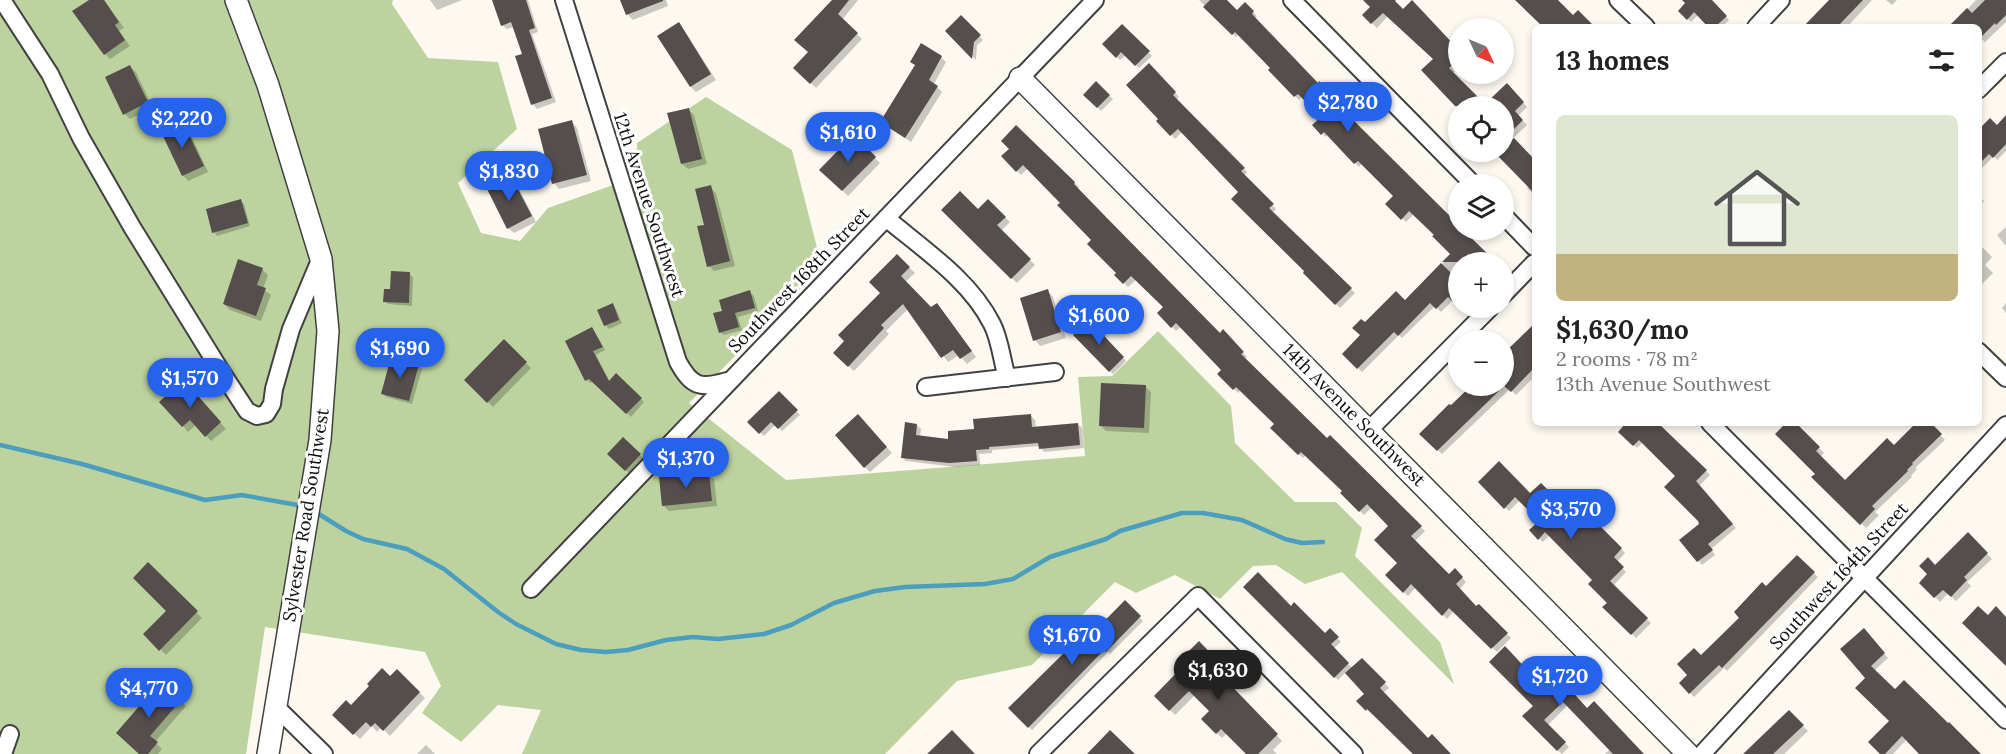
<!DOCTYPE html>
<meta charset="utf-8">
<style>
body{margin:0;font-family:Lora,serif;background:#f2f2f2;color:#222;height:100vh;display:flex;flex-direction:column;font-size:22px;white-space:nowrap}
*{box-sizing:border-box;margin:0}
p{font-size:20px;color:#767676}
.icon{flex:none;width:33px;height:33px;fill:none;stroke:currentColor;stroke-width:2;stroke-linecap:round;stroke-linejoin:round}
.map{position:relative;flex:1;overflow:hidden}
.side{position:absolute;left:1532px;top:24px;width:450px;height:402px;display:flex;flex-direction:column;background:#fff;border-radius:9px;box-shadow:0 3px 9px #0003}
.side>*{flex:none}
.needle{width:39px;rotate:134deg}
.buttons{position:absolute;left:1448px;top:18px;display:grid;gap:12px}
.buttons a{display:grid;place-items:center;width:66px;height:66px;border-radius:50%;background:#fff;box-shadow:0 3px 9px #0003;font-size:30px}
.price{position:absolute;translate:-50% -51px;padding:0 14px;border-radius:21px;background:#2563eb;color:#fff;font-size:20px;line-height:39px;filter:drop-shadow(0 2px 3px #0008)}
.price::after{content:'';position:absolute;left:50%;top:36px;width:18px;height:14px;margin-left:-9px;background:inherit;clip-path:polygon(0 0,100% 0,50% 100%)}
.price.selected{background:#222;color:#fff}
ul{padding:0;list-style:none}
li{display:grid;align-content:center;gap:12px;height:318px;padding:0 24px}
li span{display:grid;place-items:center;height:186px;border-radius:9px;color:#555}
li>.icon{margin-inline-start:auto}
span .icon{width:108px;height:108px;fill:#fffc;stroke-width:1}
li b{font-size:26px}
h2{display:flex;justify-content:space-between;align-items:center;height:72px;padding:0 24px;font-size:26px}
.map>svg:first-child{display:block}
</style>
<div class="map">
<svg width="2006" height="754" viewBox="0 0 2006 754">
<rect width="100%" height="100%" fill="#fdf9f1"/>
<path fill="#bdd39f" d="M0,0H393L392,4L428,58L498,62L517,129L458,183L481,233L520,241L548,208L636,177L637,143L706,97L792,150L822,267L689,403L786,480L1085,456L1078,377L1112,376L1158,331L1231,406L1235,443L1295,502H1336L1362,528L1355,556L1440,642L1454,684L1342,572L1305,584L1276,565L1253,566L1220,599L1175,575L1136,593L1115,582L1032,665L957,681L885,754H522L541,710L498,705L461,742L422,713L441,686L425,652L265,627L246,754H0Z"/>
<path fill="#0003" d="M91,0H104L124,28L119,31L130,46L110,59L105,54Z
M430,0H462L437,10Z
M494,0H528L538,32L532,34L556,102L537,109L533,104L524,55L514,27L507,29L502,25Z
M622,0H666L668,6L633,20L627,14Z
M834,0H858L842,20L862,39L816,88L795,68L809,52Z
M1199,0H1225L1237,12L1245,4L1257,16L1254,19L1318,85L1319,83L1350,114L1347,116L1458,227V230H1461L1490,258L1486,262H1458V303L1453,300L1441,312L1435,306L1402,338L1399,335L1362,372L1344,354L1362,336L1365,325L1405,302L1452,254L1436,235L1414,214L1406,222L1388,204L1396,196L1362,163L1359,167L1328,135L1326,137L1314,125L1323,117L1303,96L1299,100L1270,70L1273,68L1239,34L1236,37Z
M1365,0H1392L1403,11L1458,51V68L1453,73L1485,106L1506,85L1527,107L1518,116L1527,125L1512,139L1534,161V195L1527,188L1529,186L1499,155L1500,152H1503V106L1458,107L1424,70L1435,59L1388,16L1377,28L1364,15L1372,7Z
M1691,0H1710L1729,20L1722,27H1711L1698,15L1691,22L1680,11Z
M1830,0H1872L1847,27H1803Z
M1886,0H1897L1892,5Z
M1976,0H2006V22L1985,42L1978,36V27H1950Z
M961,17L983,40L977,45L976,60L947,31Z
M679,24L684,30L716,80L696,92L691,87Z
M1122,26L1152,56L1139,68L1126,55L1120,60L1104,44Z
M941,57L946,62L934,84L942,92L911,142L881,122Z
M1149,65L1179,97L1176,100L1247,172L1244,176L1276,209L1272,213L1355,293L1340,308L1305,273L1306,271L1240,192L1182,132L1175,139L1158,121L1160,119Z
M130,67L136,72L153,108L130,119L125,114Z
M1096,83L1113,99L1101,111L1085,95Z
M688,109L694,115L707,164L688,169L682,164Z
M2006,117V151L1997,160L1994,156L1978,172V133L1997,127Z
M572,122L577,128L591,181L559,189L554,183Z
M182,123L188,129L208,172L188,181L183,175Z
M1016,127L1079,187L1077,189L1220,335L1227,336L1247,357L1245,359L1327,441L1330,437L1425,531L1414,542L1449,576L1459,574L1466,582L1459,590L1476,608L1479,606L1511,638L1497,652L1454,611L1447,619L1416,587L1408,596L1387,575L1399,563L1390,526L1372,507L1364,515L1342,493L1344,491L1306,455L1303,458L1273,428L1276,424L1241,390L1238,393L1219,374L1223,370L1181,327L1176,331L1159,313L1165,307L1137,279L1128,287L1116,275L1118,273L1094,240L1062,203L1028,168L1021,175L1003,156L1011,149Z
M854,137L880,163L848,196L822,170Z
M510,176L515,181L536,222L514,233L508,228Z
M710,187L716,193L735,266L714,271L709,266L706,226Z
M1978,195L1984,201L1978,207Z
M240,201L244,204L250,226L217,236L214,232Z
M988,201L1010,222L1001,231L1035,265L1017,283L943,210L978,211Z
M2006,227V246L1997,235Z
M1978,243L1992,257L1985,265L1993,273L1978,288Z
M897,256L915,273L905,282L931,309L942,310L976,357L967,364L959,355L948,362L908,309L886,331L889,334L854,371L835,353L882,293Z
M262,269L268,275L263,289L271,295L261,321L230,310L224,304Z
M409,274L413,277L412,306L388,304L384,301L391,291Z
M1048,291L1053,297L1066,338L1040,346L1035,340Z
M750,292L754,296L758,311L738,317L742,330L724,335L720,332L724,312Z
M2006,303V313L2002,308Z
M613,305L616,309L622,323L609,329L605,325Z
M1088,322L1126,361L1113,374L1075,335Z
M1534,326V377L1516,395L1510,389L1442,454L1421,434L1472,386H1503V356Z
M592,328L605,350L596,355L610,382L616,375L644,402L631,417L593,382L590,383L587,380Z
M504,341L531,368L493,407L466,380Z
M418,366L422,369L412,404L386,397L383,394Z
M190,387L226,429L211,441L196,425L188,432L183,426Z
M1146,387L1151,392L1149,433L1106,431L1100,425Z
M779,393L800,415L782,431L776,424L764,436L749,422Z
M1031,416L1035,420L1036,428L1078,424L1082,428L1084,448L1044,452L1040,446L992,450V453L979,454L980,465L955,467L906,461L902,457L917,425L921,429L920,437L950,441L976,431Z
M864,422L892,453L870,472L865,467Z
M1624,423H1655L1710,475L1699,486L1736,528L1711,549L1715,555L1702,565L1681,540L1701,525L1677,476L1643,442L1637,448L1624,435L1626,425Z
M1788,423H1794L1824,453L1820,457L1845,482L1894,447L1919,423H1929L1945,440L1915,468L1917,469L1911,476L1912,477L1875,512L1879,515L1866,528L1814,477L1817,474Z
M623,439L643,458L629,473L609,454Z
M708,474L714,479L717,506L669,511L664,506Z
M1480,482L1531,495L1572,516L1580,508L1625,553L1617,562L1626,572L1613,586L1651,623L1636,638L1604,607L1609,603L1594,580L1550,535L1543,542L1531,531L1541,521L1520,500L1509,511Z
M1968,535L1992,559L1967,582L1971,586L1956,601L1948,593L1940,602L1921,583Z
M1797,557L1818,577L1727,671L1724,668L1694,697L1681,683L1701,657Z
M148,564L202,618L166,655L145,634L168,611Z
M1245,587L1291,608L1325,635L1333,633L1341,642L1333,649L1353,669L1362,660L1389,688L1383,693L1428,740L1449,754H1415L1358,701L1366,694L1346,672L1338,680Z
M1125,602L1143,621L1110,654L1108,652L1032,730L1011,708L1075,653Z
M1868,634L1888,658L1874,671L1895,692L1979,754H1921L1907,739L1893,754H1882L1891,721L1867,678Z
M1199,644L1227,671L1221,677L1282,741L1273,750L1277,754H1248L1227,733L1222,738L1203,719L1211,711L1195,695L1175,715L1156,696L1189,662Z
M397,671L425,698L390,736L381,727L377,732L372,726L360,739L334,715L351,707Z
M162,683L186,706L155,742L162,749L158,754H140Z
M1546,692L1588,710L1642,754H1605L1610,749L1568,705L1547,726L1569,747L1562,754L1541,734Z
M1789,712L1808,731L1784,754H1749Z
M426,745L435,754H417Z"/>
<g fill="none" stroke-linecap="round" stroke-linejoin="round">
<path stroke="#4b9ebd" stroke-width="4.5" d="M0,445L82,464L205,500L242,495L303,506
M314,511L346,531L363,539L407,549L444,569L498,612L516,624L556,644L581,650L606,652L628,650L666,640L693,637L718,639L764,634L791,625L834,603L875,591L905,587L985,584L1013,579L1050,557L1106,539L1120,531L1182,513H1203L1242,520L1285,539L1302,543L1323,542"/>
</g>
<path fill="#554e4c" d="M89,0H104L119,22L115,25L125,40L104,55L72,11Z
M492,0H526L535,28L529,30L552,98L531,105L515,56L522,54L511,22L501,26Z
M620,0H663V1L626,15Z
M832,0H849L838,14L858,33L810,84L793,68L808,52L794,40Z
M1210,0H1227L1237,10L1245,2L1254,11L1252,14L1318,83L1319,81L1347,109L1345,112L1458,224V230H1463L1488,254L1479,262H1442L1450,254L1432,236L1434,235L1409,211L1401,220L1385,204L1393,196L1358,161L1354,164L1324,132L1321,135L1312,125L1321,117L1298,94L1294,97L1268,70L1270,68L1235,32L1232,35L1203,7Z
M1363,0H1396L1395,1L1403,9L1412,0L1458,49V59L1449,68L1485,104L1507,83L1524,102L1515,111L1523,120L1503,140V106H1455L1421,70L1433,59L1383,13L1371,24L1362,15L1370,7Z
M1515,0H1558L1573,15L1578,10L1595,27H1543Z
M1682,0H1712L1727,16L1715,27H1708L1694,12L1687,20L1678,11L1685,3Z
M1829,0H1863L1837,27H1803Z
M1985,0H2006V15L1996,25L1995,23L1978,40V27H1948L1967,8L1972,13Z
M961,15L981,35L974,42L972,59L945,31Z
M679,22L711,74L690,87L657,36Z
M1122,24L1150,51L1135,66L1121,52L1116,58L1102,44Z
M921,43L942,56L929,80L938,86L905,138L880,122L915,65L910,62Z
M1149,63L1176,92L1173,95L1245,168L1241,171L1274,204L1269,208L1352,288L1335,305L1303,273L1304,271L1231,199L1238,192L1178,129L1170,136L1156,121L1158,119L1126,85Z
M130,65L148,102L123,115L105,77Z
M1096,81L1110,95L1097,108L1083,95Z
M689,108L702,159L681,164L667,113Z
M2006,115V144L1993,158L1989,154L1978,165V130L1990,118L1997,125Z
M572,120L587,175L552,184L538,129Z
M183,122L204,166L182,176L161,132Z
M1016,125L1075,182L1074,184L1105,216L1220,333L1223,329L1244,352L1241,354L1327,438L1330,435L1422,526L1411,536L1449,574L1455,568L1463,577L1456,584L1476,606L1479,604L1508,633L1491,649L1449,608L1442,616L1411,584L1403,593L1385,575L1397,563L1374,540L1388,526L1367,504L1359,512L1340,493L1342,491L1301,452L1298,455L1270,428L1274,424L1236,387L1233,390L1217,374L1221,370L1176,323L1171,328L1157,313L1163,307L1131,276L1123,284L1114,275L1116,273L1087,244L1091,240L1057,205L1060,203L1023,165L1016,172L1001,156L1009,149L1001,141Z
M854,134L876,157L842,191L819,170Z
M1514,138L1534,159V193L1497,155L1503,152V149Z
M510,174L532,216L507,229L486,187Z
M711,185L730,261L707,267L697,226L704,225L695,189Z
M960,191L978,209L988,199L1006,217L997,225L1031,259L1011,279L941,210Z
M241,199L248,223L212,233L206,209Z
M897,254L910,267L901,276L931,307L937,303L972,351L960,359L953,350L941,358L903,304L881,325L884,328L848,367L833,353L844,341L838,335L880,293L869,282Z
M238,259L263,268L257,285L266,288L256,316L223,304Z
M1441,263L1458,280V307L1448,297L1436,309L1430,303L1398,336L1394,332L1357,369L1342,354L1360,335L1352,328L1361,319L1365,322L1396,291L1405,300Z
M391,271L410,272L409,303L383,302L384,289H390Z
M1048,289L1061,332L1033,341L1020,298Z
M750,290L755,308L735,313L739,327L719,333L713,313L722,311L719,300Z
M613,303L619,320L604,326L597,310Z
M1089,320L1124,357L1109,372L1073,335Z
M1534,324V368L1511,392L1504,386L1437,451L1419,434L1449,404L1451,405L1471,386H1504L1503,354Z
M592,327L603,347L593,351L609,381L616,373L642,398L626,414L589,379L585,381L565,341Z
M504,339L527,362L487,403L464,380Z
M391,357L419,364L409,401L381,394Z
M184,380L221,422L205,437L190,420L182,427L159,402Z
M1101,383L1146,385L1144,428L1099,426Z
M779,391L798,410L778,429L771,422L759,434L747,422Z
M858,414L887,447L864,468L835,435Z
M1031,414L1032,427L1078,423L1080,445L1039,449L1038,443L989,447V449L976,450L977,461L949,463L901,458L905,422L917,424L916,435L948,439V431L974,429L973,419Z
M1626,423H1658L1707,470L1696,481L1733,524L1708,544L1713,550L1697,562L1679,540L1699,524L1698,521L1664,487L1675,476L1639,440L1633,446L1618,432Z
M1786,423H1796L1820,447L1816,451L1845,480L1887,438L1894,445L1916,423H1931L1942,434L1912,463L1913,464L1907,470L1908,471L1872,506L1875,509L1860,525L1811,477L1815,474L1775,434Z
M623,437L641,454L625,471L607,454Z
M1499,461L1530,493L1541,483L1572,514L1580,506L1622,548L1614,557L1624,567L1610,581L1648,618L1631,635L1602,607L1607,603L1588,584L1592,580L1545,532L1538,540L1529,530L1539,521L1515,497L1504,509L1478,482Z
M709,472L712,501L662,506L659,477Z
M1968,532L1988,553L1964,577L1967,580L1951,597L1943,590L1934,598L1919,583L1927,574L1919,566L1928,557L1935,565Z
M1797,555L1815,572L1722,668L1719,665L1689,694L1679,683L1687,675L1677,664L1694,648L1701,655L1739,618L1734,612L1762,582L1766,586Z
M148,562L198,611L159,651L143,634L166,611L133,578Z
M1258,572L1291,606L1294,602L1325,633L1330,628L1339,637L1331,644L1349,663L1334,678L1243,587Z
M1125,600L1141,616L1106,652L1104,650L1028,728L1008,708L1070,647L1075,651Z
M1978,606L1988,615L1996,606L2006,617V666L1962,623Z
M1864,628L1885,653L1871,666L1895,689L1904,680L1940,715L1948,723L1949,722L1981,754H1919L1902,736L1885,754H1880L1868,742L1889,721L1855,688L1865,678L1840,649Z
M1199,641L1222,665L1217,671L1278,734L1258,754H1246L1221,729L1216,734L1201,719L1209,711L1189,691L1169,711L1154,696L1187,662L1183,657Z
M1505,646L1546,690L1559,677L1587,708L1594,701L1644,754H1613L1563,702L1544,720L1566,742L1557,751L1522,716L1533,706L1489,662Z
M1362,658L1386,682L1380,688L1428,738L1432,734L1451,754H1413L1367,709L1366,711L1356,701L1364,694L1345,673Z
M382,668L390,676L397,669L420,692L383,731L375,723L371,727L366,722L353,735L332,715L346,700L351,705L369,686L367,684Z
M161,681L182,699L150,736L158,742L148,754H139L116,733Z
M1789,710L1804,725L1773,754H1743Z
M952,730L975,754H927Z
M1110,730L1135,754H1087Z"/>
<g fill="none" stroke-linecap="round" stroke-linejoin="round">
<g stroke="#414141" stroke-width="20">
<path id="minor" d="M2,0L50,74L81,138L132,227L219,368L247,411L257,416L266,414L272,404L274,389L291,329L320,260
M564,0L678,362C692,387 700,389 727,381
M1292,0L1473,184
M1618,0L1646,27
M1756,27L1781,0
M1978,90L2006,62
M1503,215L1534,247
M886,218C923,249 970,280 992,324C1000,339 1002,361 1007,378
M1503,295L1534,263
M1978,351L2006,378
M926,387L1055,372
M1710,423L2006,720
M1369,430L1490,308
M531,589L1095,0
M275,706L324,754
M3,754L10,734
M1038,754L1198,596L1354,754
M1702,754L2006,425"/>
</g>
<g stroke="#414141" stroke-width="24">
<path id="tertiary" d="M236,0L268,85L321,259L328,331L320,440L268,754
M1020,78L1688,754"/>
</g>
<use href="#minor" stroke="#fff" stroke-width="16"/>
<use href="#tertiary" stroke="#fff" stroke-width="21"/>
</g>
<g text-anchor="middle" stroke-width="6" stroke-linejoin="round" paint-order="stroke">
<g font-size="18" fill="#0e0e0e" stroke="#fff">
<text transform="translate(649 205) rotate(72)" y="6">12th Avenue Southwest</text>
<text transform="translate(799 280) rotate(-46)" y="6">Southwest 168th Street</text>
<text transform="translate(1354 415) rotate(45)" y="6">14th Avenue Southwest</text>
<text transform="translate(306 515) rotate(-81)" y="6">Sylvester Road Southwest</text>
<text transform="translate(1839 576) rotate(-47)" y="6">Southwest 164th Street</text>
</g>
</g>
</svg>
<div class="buttons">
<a><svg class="needle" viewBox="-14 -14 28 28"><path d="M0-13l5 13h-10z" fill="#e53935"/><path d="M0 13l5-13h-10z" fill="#767676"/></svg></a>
<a><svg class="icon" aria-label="locate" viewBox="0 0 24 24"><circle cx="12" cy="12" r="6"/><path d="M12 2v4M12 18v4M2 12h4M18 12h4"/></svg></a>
<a><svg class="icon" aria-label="layers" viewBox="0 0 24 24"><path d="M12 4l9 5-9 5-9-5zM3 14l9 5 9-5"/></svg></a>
<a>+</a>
<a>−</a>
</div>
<b class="price" style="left:1348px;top:133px">$2,780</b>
<b class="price" style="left:182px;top:149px">$2,220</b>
<b class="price" style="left:848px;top:163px">$1,610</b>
<b class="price" style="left:509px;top:202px">$1,830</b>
<b class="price" style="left:1099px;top:346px">$1,600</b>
<b class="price" style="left:400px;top:379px">$1,690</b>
<b class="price" style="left:190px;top:409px">$1,570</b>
<b class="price" style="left:686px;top:489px">$1,370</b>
<b class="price" style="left:1571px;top:540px">$3,570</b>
<b class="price" style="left:1072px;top:666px">$1,670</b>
<b class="price selected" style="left:1218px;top:701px">$1,630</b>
<b class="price" style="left:1560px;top:707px">$1,720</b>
<b class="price" style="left:149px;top:719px">$4,770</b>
<section class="side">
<h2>13 homes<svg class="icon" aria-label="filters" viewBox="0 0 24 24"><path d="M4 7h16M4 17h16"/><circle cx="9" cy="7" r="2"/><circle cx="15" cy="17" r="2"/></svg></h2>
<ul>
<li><span style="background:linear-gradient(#dfe7d0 75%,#c2b280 0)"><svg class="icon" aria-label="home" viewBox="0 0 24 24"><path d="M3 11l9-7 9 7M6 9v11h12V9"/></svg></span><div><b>$1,630/mo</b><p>2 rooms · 78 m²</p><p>13th Avenue Southwest</p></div></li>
</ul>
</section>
</div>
